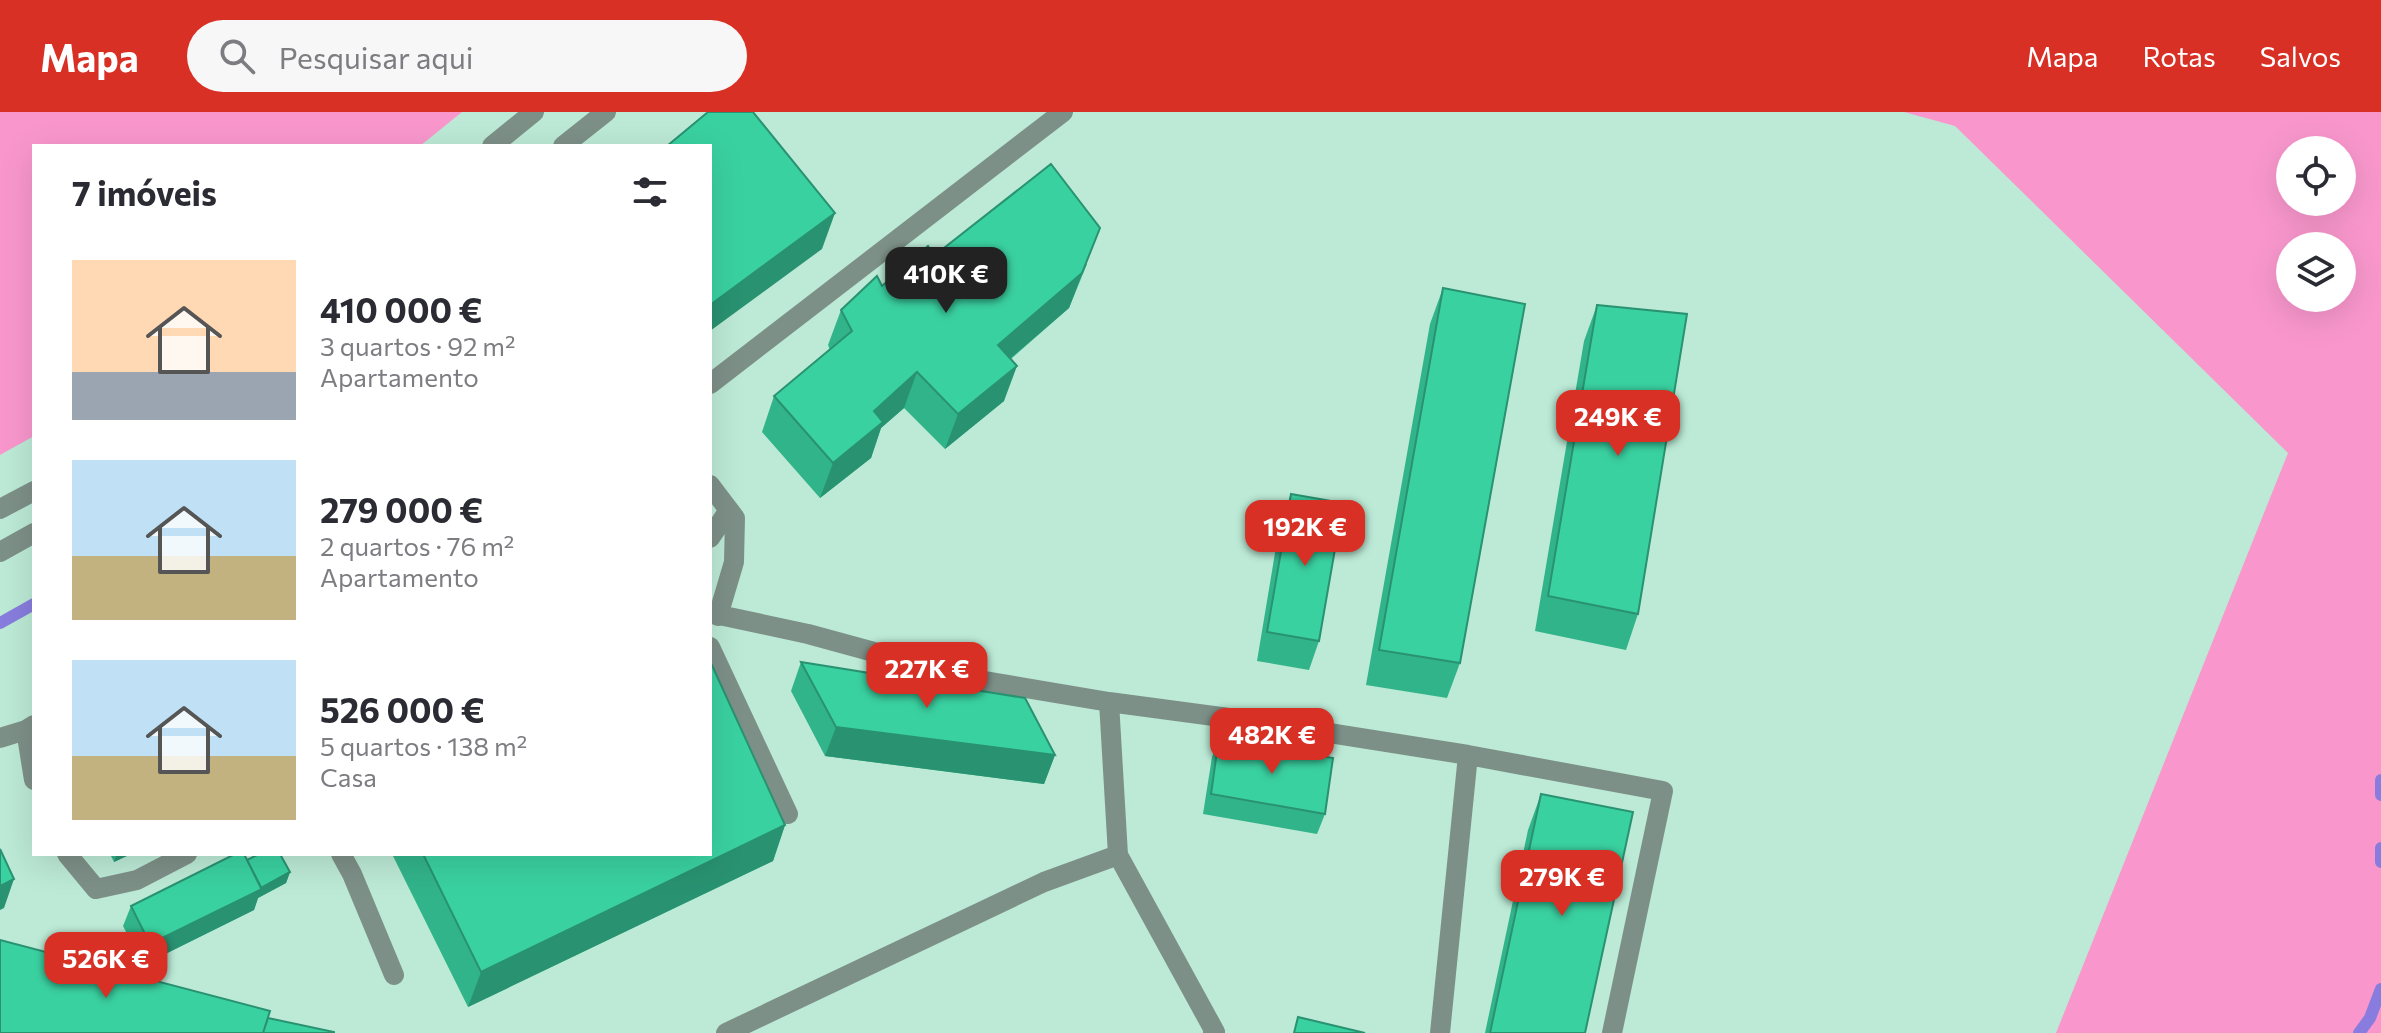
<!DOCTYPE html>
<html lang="pt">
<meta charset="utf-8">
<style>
body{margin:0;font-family:Commissioner,sans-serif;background:#f7f7f7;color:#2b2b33;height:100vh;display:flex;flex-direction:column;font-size:30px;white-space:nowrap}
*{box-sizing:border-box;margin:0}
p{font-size:26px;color:#7c7c81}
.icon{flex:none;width:44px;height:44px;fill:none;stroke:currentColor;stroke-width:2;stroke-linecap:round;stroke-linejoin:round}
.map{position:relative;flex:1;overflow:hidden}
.panel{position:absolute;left:32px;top:32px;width:680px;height:712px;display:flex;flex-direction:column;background:#fff;border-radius:0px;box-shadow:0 8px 32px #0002}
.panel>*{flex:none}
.tools{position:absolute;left:2276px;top:24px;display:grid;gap:16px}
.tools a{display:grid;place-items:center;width:80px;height:80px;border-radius:50%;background:#fff;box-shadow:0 8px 32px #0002;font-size:40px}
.price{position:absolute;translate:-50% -68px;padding:0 18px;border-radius:16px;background:#d93025;color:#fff;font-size:26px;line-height:52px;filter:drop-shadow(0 2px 4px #0008)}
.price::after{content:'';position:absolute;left:50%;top:48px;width:24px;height:18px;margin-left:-12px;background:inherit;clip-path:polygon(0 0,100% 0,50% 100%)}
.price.selected{background:#222;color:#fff}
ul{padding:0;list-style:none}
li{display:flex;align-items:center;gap:24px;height:200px;padding:0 40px}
li span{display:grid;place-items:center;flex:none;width:224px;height:160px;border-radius:0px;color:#555}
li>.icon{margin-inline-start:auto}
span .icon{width:96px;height:96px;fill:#fffc;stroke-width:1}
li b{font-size:34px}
h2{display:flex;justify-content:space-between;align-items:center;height:96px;padding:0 40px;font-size:34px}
header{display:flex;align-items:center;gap:48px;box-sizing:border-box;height:112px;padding:0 40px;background:#d93025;color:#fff}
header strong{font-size:38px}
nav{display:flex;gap:44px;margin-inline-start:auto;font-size:28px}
.search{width:560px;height:72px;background:#f7f7f7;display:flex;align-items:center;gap:20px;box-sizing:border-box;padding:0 28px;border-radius:44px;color:#7c7c81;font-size:30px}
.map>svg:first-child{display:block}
</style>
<header>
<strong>Mapa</strong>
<div class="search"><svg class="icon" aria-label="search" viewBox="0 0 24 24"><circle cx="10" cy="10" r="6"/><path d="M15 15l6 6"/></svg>Pesquisar aqui</div>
<nav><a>Mapa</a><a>Rotas</a><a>Salvos</a></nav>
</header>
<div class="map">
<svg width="2381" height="921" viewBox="0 0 2381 921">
<rect width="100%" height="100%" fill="#bcead6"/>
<path fill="#f997cd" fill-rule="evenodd" d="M0,0H462L420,34H34V324L0,343Z
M1904,0H2381V921H2056L2288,341L1955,14ZM2290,38H2342V90H2290ZM2290,134H2342V186H2290Z"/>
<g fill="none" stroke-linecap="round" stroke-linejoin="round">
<path stroke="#887dde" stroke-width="12" d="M0,511L34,492
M2381,668V683
M2381,736V750
M2359,921L2370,906L2381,877"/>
<path stroke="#7d9088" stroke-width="20" d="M492,34L534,0
M563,34L606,0
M710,272L1063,0
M710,373L735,406L734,450L718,504
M0,397L34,379
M710,426L729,398
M0,440L34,421
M710,501L808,522L973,567L1109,590L1266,611L1468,643L1663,679L1612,921
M710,535L788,702
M1109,590L1118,743L1215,920L1213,921
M34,613L26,618L34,668
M0,626L26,618
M67,742L96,777L137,768L187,742
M341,742L352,762L394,863
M726,921L1044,770L1118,743
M1440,921L1468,643"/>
</g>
<path fill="#32b48a" d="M1087,152L1069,196L1011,247L1004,289L945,337L904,296L881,316L871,346L820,386L762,320L774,284L830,238L828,233L841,198L882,174Z
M1443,176L1460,551L1447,586L1366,573L1430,212Z
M1597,193L1638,502L1626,538L1535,519L1584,229Z
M1291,382L1319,529L1309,558L1257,549L1280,411Z
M801,550L1055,643L1044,672L825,644L791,579Z
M1219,625L1325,702L1317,722L1203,702L1212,645Z
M1541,682L1585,921H1485L1528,718Z
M785,713L773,749L468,895L392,742H710Z
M110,742H131L114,750Z
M247,748L290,760L286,771L258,786L254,798L143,853L123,814L131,794Z"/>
<path fill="#299271" d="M835,101L822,137L710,219V193Z
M1100,116L1069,196L985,268L998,233Z
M1017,254L1004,289L945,337L958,302Z
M917,260L904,296L881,316L871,346L820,386L833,351L874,299Z
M836,615L1055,643L1044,672L825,644Z
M785,713L773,749L468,895L481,860Z
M117,742H131L114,750Z
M290,760L286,771L258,786L254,798L143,853L150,832L255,780Z
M14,767L4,796L0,798V774Z"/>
<path fill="#3ad1a1" stroke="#299271" stroke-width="2" d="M708,0H753L835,101L710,193V34H667Z
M1051,52L1100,116L1082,161L998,233L1017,254L958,302L917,260L874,299L883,310L833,351L774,284L852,219L841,198L877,164L882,174L928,134L935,143Z
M1443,176L1525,192L1460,551L1379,538Z
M1597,193L1687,202L1638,502L1548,484Z
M1291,382L1343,391L1319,529L1267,520Z
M710,549L785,713L481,860L423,742H710Z
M801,550L1025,586L1055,643L836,615Z
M1219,625L1333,646L1325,702L1211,682Z
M1541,682L1633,700L1585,921H1490Z
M0,737L14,767L0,774Z
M235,742H244L262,777L150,832L131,794Z
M259,742H280L290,760L261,776L247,748Z
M0,828L270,899L263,921H0Z
M1298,905L1365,921H1294Z
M268,906L334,920V921H263Z"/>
</svg>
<div class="tools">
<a><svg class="icon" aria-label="locate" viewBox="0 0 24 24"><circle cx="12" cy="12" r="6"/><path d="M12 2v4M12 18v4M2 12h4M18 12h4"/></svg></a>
<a><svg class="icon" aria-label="layers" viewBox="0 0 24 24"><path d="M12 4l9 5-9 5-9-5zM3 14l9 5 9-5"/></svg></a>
</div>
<b class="price selected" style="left:946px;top:203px">410K €</b>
<b class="price" style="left:1618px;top:346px">249K €</b>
<b class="price" style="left:1305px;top:456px">192K €</b>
<b class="price" style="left:927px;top:598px">227K €</b>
<b class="price" style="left:1272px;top:664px">482K €</b>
<b class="price" style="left:1562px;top:806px">279K €</b>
<b class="price" style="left:106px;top:888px">526K €</b>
<section class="panel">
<h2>7 imóveis<svg class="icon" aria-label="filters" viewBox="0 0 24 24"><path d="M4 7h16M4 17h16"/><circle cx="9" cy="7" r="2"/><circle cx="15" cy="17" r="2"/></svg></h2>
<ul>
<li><span style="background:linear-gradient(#ffd9b3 70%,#9aa5b1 0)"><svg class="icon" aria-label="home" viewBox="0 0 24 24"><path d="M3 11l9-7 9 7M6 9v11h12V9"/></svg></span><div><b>410 000 €</b><p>3 quartos · 92 m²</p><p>Apartamento</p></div></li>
<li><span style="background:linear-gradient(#bfe0f5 60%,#c2b280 0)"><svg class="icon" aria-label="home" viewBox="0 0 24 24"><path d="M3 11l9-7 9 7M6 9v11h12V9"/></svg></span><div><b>279 000 €</b><p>2 quartos · 76 m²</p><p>Apartamento</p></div></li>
<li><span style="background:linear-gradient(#bfe0f5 60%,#c2b280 0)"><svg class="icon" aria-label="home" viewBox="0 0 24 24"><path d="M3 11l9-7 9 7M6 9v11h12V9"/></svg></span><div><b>526 000 €</b><p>5 quartos · 138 m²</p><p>Casa</p></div></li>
</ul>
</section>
</div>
